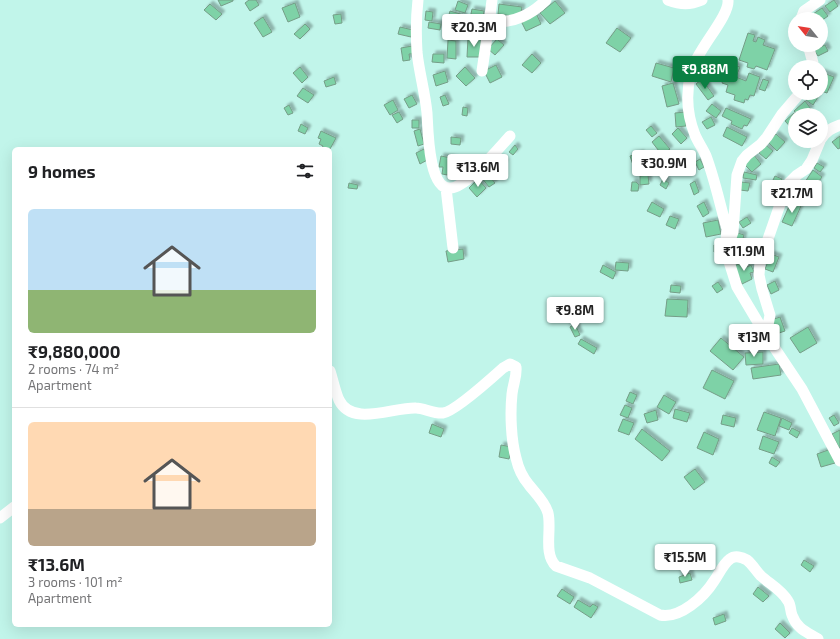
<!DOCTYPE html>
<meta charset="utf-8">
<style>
body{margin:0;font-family:"Exo 2",sans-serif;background:#f6f6f6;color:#202124;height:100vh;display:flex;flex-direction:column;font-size:15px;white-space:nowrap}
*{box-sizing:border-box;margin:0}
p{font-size:13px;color:#757577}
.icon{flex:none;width:22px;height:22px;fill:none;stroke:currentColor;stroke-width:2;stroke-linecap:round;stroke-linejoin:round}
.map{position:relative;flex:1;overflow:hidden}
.side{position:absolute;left:12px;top:147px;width:320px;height:480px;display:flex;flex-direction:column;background:#fff;border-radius:6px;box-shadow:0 4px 16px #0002}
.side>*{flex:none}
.needle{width:26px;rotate:300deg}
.buttons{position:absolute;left:788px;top:12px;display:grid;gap:8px}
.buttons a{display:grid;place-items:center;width:40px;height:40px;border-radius:50%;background:#fff;box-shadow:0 4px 16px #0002;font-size:20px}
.price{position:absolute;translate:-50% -34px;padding:0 9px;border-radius:4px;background:#fff;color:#222;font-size:13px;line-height:26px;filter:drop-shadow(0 1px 2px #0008)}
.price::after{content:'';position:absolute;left:50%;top:24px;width:12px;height:9px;margin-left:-6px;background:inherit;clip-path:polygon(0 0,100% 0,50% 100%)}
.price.on{background:#0b8043;color:#fff}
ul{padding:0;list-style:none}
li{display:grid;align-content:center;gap:8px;height:212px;padding:0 16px}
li+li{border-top:1px solid #e0e0e0}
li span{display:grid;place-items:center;height:124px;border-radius:6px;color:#555}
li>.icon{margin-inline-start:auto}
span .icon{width:72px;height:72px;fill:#fffc;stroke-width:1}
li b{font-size:17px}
h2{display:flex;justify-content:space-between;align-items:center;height:48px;padding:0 16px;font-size:17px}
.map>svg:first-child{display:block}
</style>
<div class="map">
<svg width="840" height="639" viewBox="0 0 840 639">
<defs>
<filter id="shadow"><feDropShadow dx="3" dy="-3" stdDeviation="1" flood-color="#0004"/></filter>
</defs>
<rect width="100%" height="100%" fill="#c1f5ea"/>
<path fill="#7ed2a7" stroke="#759d87" filter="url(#shadow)" d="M218,0H233V1L221,6Z
M249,0H256L259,5L250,11L245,3Z
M834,0L838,6L830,12L825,6Z
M458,1L468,5L465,13L455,10Z
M555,1L565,13L550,24L540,13Z
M295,3L300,17L288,22L282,8Z
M210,4L222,14L216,20L204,10Z
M499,4L522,7L520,17L498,14Z
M822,8L828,16L821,21V19H817L813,14Z
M472,9L484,11L481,30L468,28Z
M426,11L433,12L432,21L425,20Z
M450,11L464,15L462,25L447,22Z
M536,13L541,24L526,31L521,21Z
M341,14L342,23L335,24L333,15Z
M263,17L272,32L263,37L254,23Z
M429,22L441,24L440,30L428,28Z
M305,24L310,29L300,39L294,34Z
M400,27L413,30L411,37L398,34Z
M617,28L631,38L620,52L606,43Z
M748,33L755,35L753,41L756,42L758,37L765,40L763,45L775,49L767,70L756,66L754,69L747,67L748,63L739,60Z
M468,38H481V57H467Z
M497,39L504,45L495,55L488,49Z
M448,40L456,41V59L447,58Z
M825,45L828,51L818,56L814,50Z
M412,46L413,54H409L410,60L403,61L401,48Z
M433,54H444V63L432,62Z
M532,54L541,63L532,73L522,65Z
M656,63L674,68L671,82L652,76Z
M729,63L740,67L736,77L746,81L749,73L760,77L754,96L750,95L748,100L745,99L744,103L734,100L735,95L726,92L728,85L722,83Z
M496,65L502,77L490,83L484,71Z
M300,67L308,77L302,83L293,73Z
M465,67L475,78L466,86L456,76Z
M445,71L448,82L436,86L433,75Z
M821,72L834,77L827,93L821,91Z
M334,77L336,84L326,87L324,81Z
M702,79L714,96L708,100L696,84Z
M763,79L769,81L765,91L759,89Z
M673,83L679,104L667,107L662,86Z
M303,88L314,95L308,103L297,96Z
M811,93L820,94L813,105L806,100Z
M412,95L417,104L409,108L404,99Z
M445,95L449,104L443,106L440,97Z
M393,100L398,110L390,115L384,105Z
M805,101L811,109L804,115H798L794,111Z
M712,104L721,111L716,118L706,111Z
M289,105L293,113L288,115L284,108Z
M463,107L468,108L467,116L462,115Z
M726,108L751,119L747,126L744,125L742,129L731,124L732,121L722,116Z
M399,112L403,119L397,123L392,115Z
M685,112L686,126L676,127L675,113Z
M794,113L796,115L795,132L785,121Z
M711,117L715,125L707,129L702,122Z
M412,120H419V128H412Z
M301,124L308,128L305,134L298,131Z
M651,126L657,133L652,137L646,130Z
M727,127L747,137L742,146L723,136Z
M678,128L687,138L681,144L672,134Z
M420,129L424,144L418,146L414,131Z
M321,131L336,138L330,149L327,148L325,149L322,148L323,146L319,144L321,139L318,138Z
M776,134L785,142L777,151L768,142Z
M659,136L670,149L662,155L652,142Z
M840,136V148L838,149L832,142Z
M451,137L461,138L460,145L451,144Z
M515,145L518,149L513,155L509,152Z
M766,145L773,151L766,159L759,153Z
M424,149L429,159L420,164L416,153Z
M641,153L643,163L633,165L630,156Z
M754,155L761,164L752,172L744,164Z
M441,156L456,159L453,176L442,174L443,167H439Z
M500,158L505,162L500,169L494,165Z
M700,159L704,167L699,170L695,162Z
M817,163L824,167L820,172L814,168Z
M813,170L822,177L814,188L805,182Z
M744,172L757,175L756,180L743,178Z
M487,173L495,183L489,187L481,177Z
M648,175L649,184L640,185V176Z
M775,176L782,179L779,185L772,182Z
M478,179L486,188L477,197L469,188Z
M663,179L669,183L666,189L660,185Z
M695,181L699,192L694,195L690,184Z
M632,182H636L639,185L638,191H631Z
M741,182L750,183L748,191L740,190Z
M349,183L358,185L357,189L348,188Z
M652,202L664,209L660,217L647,211Z
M704,202L709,213L703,217L697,206Z
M791,202L801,206L792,226L782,222Z
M670,216L679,219L675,229L666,225Z
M747,217L751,223L743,228L739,222Z
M718,220L721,234L706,237L703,223Z
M735,232L744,235L741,246L732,244Z
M714,245L721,246V253L714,252Z
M463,249L464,259L448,262L446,251Z
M771,254L779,257L773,272L765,269Z
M745,261L747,267L751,265L754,272L750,273L752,279L742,284L734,266Z
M616,262L629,263L628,271L615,270Z
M603,265L616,272L613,279L600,272Z
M775,281L779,290L771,294L767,285Z
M718,282L723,289L717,293L712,286Z
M671,285L681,286L680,293L670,292Z
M667,299L688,300L687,317L665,316Z
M780,317L785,331L776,334L771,320Z
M575,324L580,335L575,337L570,327Z
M808,327L817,343L800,353L790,338Z
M721,338L744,357L733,370L710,351Z
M738,338H753V347H738Z
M581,339L597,348L594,354L578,344Z
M763,352V364L746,365L745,353Z
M779,364L781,375L753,379L751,368Z
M712,370L734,381L725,399L703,388Z
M630,392L637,395L633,404L626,401Z
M664,395L676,402L669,414L657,407Z
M625,405L632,408L628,418L620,415Z
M675,409L690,413L687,422L673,418Z
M656,410L658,420L647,423L644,414Z
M764,412L781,418L775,436L757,430Z
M723,415L736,418L734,427L721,424Z
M834,415L839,423L834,426L829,418Z
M782,418L792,423L789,430L779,426Z
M623,419L634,423L629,435L618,431Z
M432,424L444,429L441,437L429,433Z
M792,428L800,432L797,438L789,433Z
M642,429L670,451L662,461L635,439Z
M840,430V448H839L832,434Z
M704,432L719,439L713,455L697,448Z
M763,436L779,442L774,454L759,449Z
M501,445L512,447L509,459L499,457Z
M831,449L835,463L821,467L817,454Z
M772,457L780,462L776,467L769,463Z
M695,469L705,482L694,490L684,477Z
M804,560L814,566L810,572L801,565Z
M690,573L692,580L680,583L679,577Z
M758,587L769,596L763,602L753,594Z
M562,589L574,597L570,604L557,596Z
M578,600L590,607L593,604L598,607L591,618L574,607Z
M724,614L726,621L715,625L713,618Z
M780,623L790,633L785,638L775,629Z"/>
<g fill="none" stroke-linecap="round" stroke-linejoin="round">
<path stroke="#fff" stroke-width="11" d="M418,0C416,17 416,35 417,52C419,72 425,92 427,113C428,128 428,191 451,188C467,187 499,148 510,136
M492,0L490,16L493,21C513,24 532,14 546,0
M668,0C681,5 690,5 702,0
M801,19L804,11L820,0
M808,45L813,63V67
M482,71L490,16
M800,93L782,114L767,137L761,144L747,155L742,161L737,175L733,232L726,252L737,287L762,329L802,389L840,461
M821,139C826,131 832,128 840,125
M446,188L453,248
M726,240L727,229C720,205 715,180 706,156C703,149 698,142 695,135C687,115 686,92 691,72C696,51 730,16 728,0
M762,329L768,325L770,315L762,289L759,275L760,262L784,193L789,183L797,175L806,169L812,160L820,141
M330,371C333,380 335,391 339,400C352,427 393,407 416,408C424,408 434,414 443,413C454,412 493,377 503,368L510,364L516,367C517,377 513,384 512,394C510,413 511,440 516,458C518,467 523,478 529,485C536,494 545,502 548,513C552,529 543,554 556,566L590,578L660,615C680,619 704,597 714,581C719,574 723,564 730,559C735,555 742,557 747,560C753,565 756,571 761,576C770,584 782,590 788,601C791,605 790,610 792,615C797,629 807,632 818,639
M0,518L14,507"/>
</g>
</svg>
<div class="buttons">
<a><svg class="needle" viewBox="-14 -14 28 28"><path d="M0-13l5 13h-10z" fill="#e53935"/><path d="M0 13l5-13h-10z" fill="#757577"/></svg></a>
<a><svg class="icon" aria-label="locate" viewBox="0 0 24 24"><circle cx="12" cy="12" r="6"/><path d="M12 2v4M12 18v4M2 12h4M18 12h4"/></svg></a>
<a><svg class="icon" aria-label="layers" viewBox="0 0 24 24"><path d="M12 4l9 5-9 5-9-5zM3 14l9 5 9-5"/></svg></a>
</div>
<b class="price" style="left:474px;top:48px">₹20.3M</b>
<b class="price on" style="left:705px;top:90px">₹9.88M</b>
<b class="price" style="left:664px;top:184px">₹30.9M</b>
<b class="price" style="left:478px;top:188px">₹13.6M</b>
<b class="price" style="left:792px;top:214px">₹21.7M</b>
<b class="price" style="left:744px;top:272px">₹11.9M</b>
<b class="price" style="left:575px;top:331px">₹9.8M</b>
<b class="price" style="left:754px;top:358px">₹13M</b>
<b class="price" style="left:685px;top:578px">₹15.5M</b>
<section class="side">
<h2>9 homes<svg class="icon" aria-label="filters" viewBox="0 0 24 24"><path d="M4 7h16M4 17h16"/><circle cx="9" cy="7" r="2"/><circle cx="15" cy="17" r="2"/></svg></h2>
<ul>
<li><span style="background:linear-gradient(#bfe0f5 65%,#8fb573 0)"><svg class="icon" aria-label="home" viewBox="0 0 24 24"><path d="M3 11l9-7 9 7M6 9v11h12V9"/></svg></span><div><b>₹9,880,000</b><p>2 rooms · 74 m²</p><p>Apartment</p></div></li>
<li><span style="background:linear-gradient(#ffd9b3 70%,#b9a48a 0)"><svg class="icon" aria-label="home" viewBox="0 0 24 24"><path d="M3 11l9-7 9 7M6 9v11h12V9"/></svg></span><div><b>₹13.6M</b><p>3 rooms · 101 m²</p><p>Apartment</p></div></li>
</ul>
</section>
</div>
